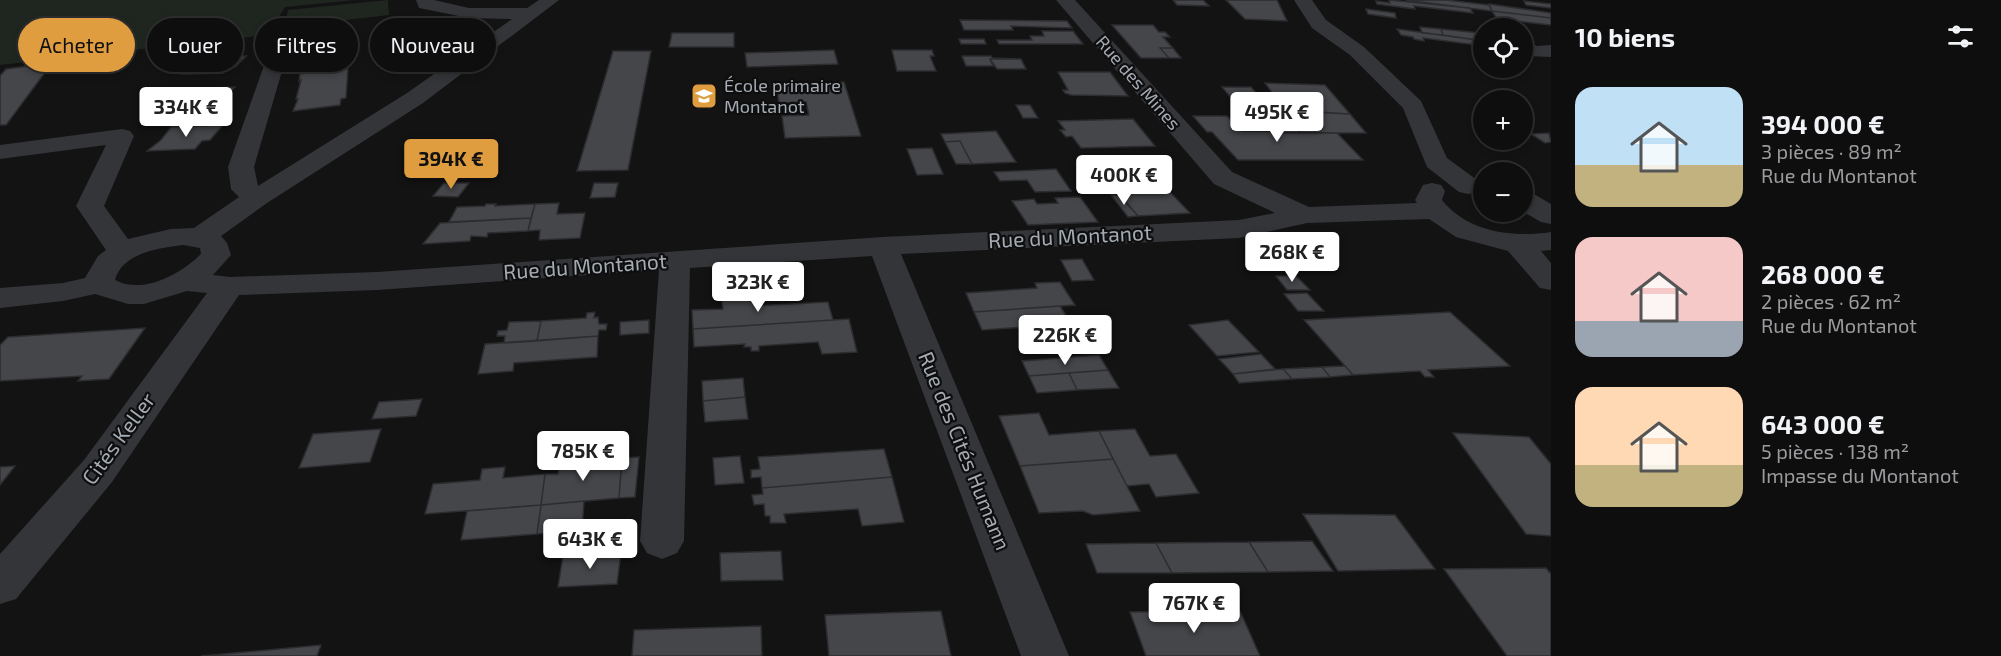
<!DOCTYPE html>
<html lang="fr">
<meta charset="utf-8">
<style>
body{margin:0;font-family:"Exo 2",sans-serif;background:#1c1c1d;color:#f1f3f6;height:100vh;display:flex;flex-direction:column;font-size:22px;white-space:nowrap}
*{box-sizing:border-box;margin:0}
p{font-size:20px;color:#9b9c9e}
.icon{flex:none;width:33px;height:33px;fill:none;stroke:currentColor;stroke-width:2;stroke-linecap:round;stroke-linejoin:round}
.map{position:relative;flex:1;overflow:hidden}
.drawer{display:flex;flex-direction:column;background:#0e0e0f;width:450px}
.drawer>*{flex:none}
.banner{position:absolute;left:18px;top:18px;width:570px;height:54px;display:flex;gap:12px}
.tools{position:absolute;left:1473px;top:18px;display:grid;gap:12px}
.tools a{display:grid;place-items:center;width:60px;height:60px;border-radius:50%;background:#0e0e0f;box-shadow:0 3px 9px #0003,0 0 0 2px #2e2e2f;font-size:30px}
.price{position:absolute;translate:-50% -51px;padding:0 14px;border-radius:6px;background:#fff;color:#222;font-size:20px;line-height:39px;filter:drop-shadow(0 2px 3px #0008)}
.price::after{content:'';position:absolute;left:50%;top:36px;width:18px;height:14px;margin-left:-9px;background:inherit;clip-path:polygon(0 0,100% 0,50% 100%)}
.price.selected{background:#df9d3f;color:#111}
ul{padding:0;list-style:none}
li{display:flex;align-items:center;gap:18px;height:150px;padding:0 24px}
li span{display:grid;place-items:center;flex:none;width:168px;height:120px;border-radius:18px;color:#555}
li>.icon{margin-inline-start:auto}
span .icon{width:72px;height:72px;fill:#fffc;stroke-width:1}
li b{font-size:26px}
h2{display:flex;justify-content:space-between;align-items:center;height:72px;padding:0 24px;font-size:26px}
.tag{padding:0 21px;border-radius:27px;background:#0e0e0f;box-shadow:0 3px 9px #0003,0 0 0 2px #2e2e2f;font-size:21px;line-height:54px}
.tag.selected{background:#df9d3f;color:#111}
main{display:flex;flex:1;min-height:0}
.map>svg:first-child{display:block}
</style>
<main>
<div class="map">
<svg width="1551" height="656" viewBox="0 0 1551 656">
<rect width="100%" height="100%" fill="#131314"/>
<path fill="#1f2620" d="M0,0H355L285,7L268,35L0,65Z
M388,0L389,15L285,27L288,10Z"/>
<path fill="#444649" stroke="#2d2d30" stroke-width="1.5" d="M1173,0H1203L1209,6L1177,5Z
M1226,0H1277L1287,21L1245,19Z
M1389,0L1470,8L1473,13L1414,6L1415,9L1377,4L1376,1L1390,3Z
M1406,0H1446L1489,5L1492,11Z
M1524,1L1551,4V8L1526,5Z
M1489,4L1551,13V18L1492,11Z
M1366,9L1395,13L1396,18L1368,14Z
M1492,11L1551,18V25L1497,19Z
M960,20L1067,21L1072,28L1011,26L1013,30H964Z
M1112,25H1153L1159,32H1165L1170,37H1163L1173,48H1160L1169,58H1141Z
M1420,27L1441,29L1443,35L1422,33Z
M1397,29L1484,41V46L1423,38L1424,41L1414,39L1413,37L1401,35Z
M1441,29L1480,33L1484,41L1443,35Z
M1042,31H1073L1083,44H999L997,40H1032L1030,36H1044Z
M351,32L350,36L356,35L354,60L306,67L310,55L307,56L309,45L312,41H310L311,36Z
M672,33H734V47H669Z
M959,39H984L986,44H961Z
M1160,48H1173L1181,58H1169Z
M834,50L838,64L747,67L745,53Z
M892,50H932L934,56H930L936,71H897Z
M613,51H651L628,170L577,171Z
M246,56L235,67H230L223,73L182,74L201,57Z
M962,56H991L992,58L1021,59H990L993,66H966Z
M990,59H1021L1026,69H997Z
M52,63L6,125H0V76L6,69Z
M348,68L346,98L341,99L340,105L293,111L298,99H296L301,80L299,81L300,74Z
M1058,72H1110L1128,96L1071,95L1065,93L1063,90H1068Z
M844,82L861,136L785,138L782,116L809,115L806,102L779,103L776,84Z
M1265,83L1325,85L1350,114L1285,110Z
M235,87L216,108L166,109L187,89Z
M1222,87H1251L1263,101L1233,100Z
M1016,105H1030L1038,118H1023Z
M1258,109L1271,110L1279,119H1284L1301,133H1283Z
M1271,110L1350,114L1366,133H1301L1284,119H1279Z
M1193,116H1227L1242,131L1337,133L1363,160H1238L1212,132H1207Z
M1133,119L1155,146L1081,148L1072,136L1066,137L1060,130H1065L1058,121Z
M223,125L210,140L202,141L195,149L147,151L161,140L171,127Z
M996,131L1016,162L972,164L960,141L945,142L941,134Z
M1549,133L1551,142L1545,143L1531,134Z
M960,141L972,164H956L945,142Z
M932,148L943,174L917,175L907,149Z
M1147,168L1169,191L1190,213L1138,216L1112,186H1104L1098,178H1105L1099,170Z
M1056,169L1071,191L1035,192L1027,180L1000,181L994,172Z
M444,183H469L458,197L433,196Z
M594,183H618L615,197L590,198Z
M1111,195H1119L1138,216L1128,217Z
M1080,197L1098,222L1028,225L1012,201L1034,199L1037,204L1058,203L1055,198Z
M559,203L557,214L585,213L580,238L539,240L540,230L528,231L535,204Z
M486,204H496L495,206L535,204L531,218L449,222L457,207L485,206Z
M531,218L528,231L488,233L487,237L471,236L470,241L423,244L440,223Z
M1082,259L1094,280L1072,281L1061,260Z
M1276,276H1296L1310,290H1287Z
M1060,282L1075,305L974,312L966,293L1037,288L1035,283Z
M753,292L755,306L828,302L833,320L693,329L692,310L723,309L721,294Z
M1307,293L1324,311H1298L1284,294Z
M1060,306L1076,332H1061L1056,325L982,330L974,312Z
M595,312L594,318L598,317L599,324H607L606,330H599L598,336L537,341L541,321L586,318L587,313Z
M1450,312L1510,366L1428,370L1434,377H1425L1420,371L1353,375L1304,320Z
M849,319L857,352L822,354L818,342L759,346V351H751V347H744L745,344L694,347L693,329Z
M649,320V333L620,335V322Z
M1228,320L1259,352L1217,356L1189,325Z
M541,321L537,341L504,343L505,336H497L498,331L507,330L509,322Z
M145,328L109,379L78,381L82,376L0,381V345L8,337Z
M598,336L597,357L514,363L513,371L478,374L485,344Z
M1261,354L1275,369L1233,374L1219,359Z
M1099,355L1108,370L1029,376L1022,361Z
M1345,366L1353,375L1330,377L1322,367Z
M1322,367L1330,377L1292,379L1283,369Z
M1283,369L1292,379L1239,383L1233,374Z
M1108,370L1119,388L1077,390L1069,373Z
M1069,373L1077,390L1037,393L1029,376Z
M743,378L745,397L703,401L702,381Z
M745,397L748,419L705,422L703,401Z
M422,399L416,416L372,419L379,402Z
M1039,413L1049,435L1099,431L1113,459L1020,466L999,416Z
M381,429L370,462L299,468L313,434Z
M1135,429L1150,456L1176,454L1199,493L1156,497L1149,484L1127,486L1099,431Z
M1453,433L1529,437L1551,464V536L1526,534Z
M884,449L892,477L762,488L761,477L751,478V470L760,469L758,457Z
M740,456L744,483L715,485L713,458Z
M639,457L635,497L619,498L622,458Z
M622,458L619,498L541,505L545,474H558L560,462Z
M1113,459L1140,511L1093,515L1083,511L1039,513L1020,466Z
M15,466L0,485V467Z
M505,467L503,478L545,474L541,505L425,514L433,484L480,480L482,469Z
M892,477L904,522L862,526L858,509L784,514L786,523H770V516H765L764,504L754,505L752,495L763,494L762,488Z
M584,501L582,530L537,534L541,505Z
M541,505L537,534L461,540L467,511Z
M1303,514L1395,515L1435,569L1338,571Z
M1312,541L1333,571L1268,572L1249,542Z
M1249,542L1268,572L1172,573L1156,543Z
M1156,543L1172,573H1097L1086,544Z
M781,551L783,580L721,581L720,553Z
M621,553L617,584L558,587L563,556Z
M1546,568L1551,574V656H1507L1444,569Z
M941,611L951,656H829L825,615Z
M1240,611L1260,656H1146L1130,612Z
M761,626L762,656H632L634,630Z
M321,645L317,656H201Z"/>
<g fill="none" stroke-linecap="round" stroke-linejoin="round">
<path fill="#343538" fill-rule="evenodd" d="M416,0H434L469,8H527L539,0H559L423,103L267,203L221,236L227,243L231,255L213,275L230,277L377,272L883,237L1239,220L1275,213L1214,184L1056,0H1075L1232,172L1309,207L1417,203L1415,200L1423,185L1432,183L1441,185L1445,191L1442,200C1467,232 1513,238 1551,232V250L1541,251L1551,263V290L1540,288L1508,251L1456,237L1429,219L1307,223L1239,238L901,254L1069,656H1021L872,256L690,268L684,541L677,553L662,559L647,553L640,541L659,270L377,290L239,295L112,482L16,599L0,604V554L84,460L207,293L187,291L144,304H128L95,294L63,301L0,308V288L63,283L85,278L98,256L106,250L76,206L106,145L0,159V145L122,129L130,131L134,136L104,206L128,239L171,229L194,228L239,197L231,189L228,167L272,43H286L289,47L254,167L258,186L407,93L512,19L469,18L419,8ZM183,245L200,248L201,254C181,274 143,295 115,280C122,253 159,248 183,245Z
M1294,0H1312L1326,20L1364,47L1421,101L1447,158L1477,180L1481,186L1477,192L1468,194L1459,192L1427,167L1403,108L1350,55L1312,28Z
M1522,39L1537,46L1551,45V57L1526,56L1522,54Z
M1522,191L1532,193L1551,204V224L1541,222L1522,211Z"/>
</g>
<defs>
<g id="school-square" transform="scale(1.35)"><rect x="-9" y="-9" width="18" height="18" rx="4" fill="#df9d3f" stroke="#0e0e0f"/><path d="M0-5L7-2L0 1L-7-2ZM-4 1L0 2.5L4 1V4Q0 6-4 4Z" fill="#fff"/></g>
</defs>
<g fill-rule="evenodd">
<use href="#school-square" x="704" y="96"/>
</g>
<g text-anchor="middle" stroke-width="4.5" stroke-linejoin="round" paint-order="stroke">
<g font-size="18" fill="#a5abb3" stroke="#0e0e0f">
<text transform="translate(1138 83) rotate(49)" y="6">Rue des Mines</text>
</g>
<g font-size="18" fill="#a5abb3" stroke="#0e0e0f" text-anchor="start">
<text x="724" y="92">École primaire<tspan x="724" dy="21">Montanot</tspan></text>
</g>
<g font-size="21" fill="#a5abb3" stroke="#0e0e0f">
<text transform="translate(1070 237) rotate(-3)" y="7">Rue du Montanot</text>
<text transform="translate(585 267) rotate(-4)" y="7">Rue du Montanot</text>
<text transform="translate(119 439) rotate(-54)" y="7">Cités Keller</text>
<text transform="translate(964 451) rotate(68)" y="7">Rue des Cités Humann</text>
</g>
</g>
</svg>
<div class="tools">
<a><svg class="icon" aria-label="locate" viewBox="0 0 24 24"><circle cx="12" cy="12" r="6"/><path d="M12 2v4M12 18v4M2 12h4M18 12h4"/></svg></a>
<a>+</a>
<a>−</a>
</div>
<b class="price" style="left:186px;top:138px">334K €</b>
<b class="price" style="left:1277px;top:143px">495K €</b>
<b class="price selected" style="left:451px;top:190px">394K €</b>
<b class="price" style="left:1124px;top:206px">400K €</b>
<b class="price" style="left:1292px;top:283px">268K €</b>
<b class="price" style="left:758px;top:313px">323K €</b>
<b class="price" style="left:1065px;top:366px">226K €</b>
<b class="price" style="left:583px;top:482px">785K €</b>
<b class="price" style="left:590px;top:570px">643K €</b>
<b class="price" style="left:1194px;top:634px">767K €</b>
<div class="banner">
<a class="tag selected">Acheter</a>
<a class="tag">Louer</a>
<a class="tag">Filtres</a>
<a class="tag">Nouveau</a>
</div>
</div>
<section class="drawer">
<h2>10 biens<svg class="icon" aria-label="filters" viewBox="0 0 24 24"><path d="M4 7h16M4 17h16"/><circle cx="9" cy="7" r="2"/><circle cx="15" cy="17" r="2"/></svg></h2>
<ul>
<li><span style="background:linear-gradient(#bfe0f5 65%,#c2b280 0)"><svg class="icon" aria-label="home" viewBox="0 0 24 24"><path d="M3 11l9-7 9 7M6 9v11h12V9"/></svg></span><div><b>394 000 €</b><p>3 pièces · 89 m²</p><p>Rue du Montanot</p></div></li>
<li><span style="background:linear-gradient(#f6c9c9 70%,#9aa5b1 0)"><svg class="icon" aria-label="home" viewBox="0 0 24 24"><path d="M3 11l9-7 9 7M6 9v11h12V9"/></svg></span><div><b>268 000 €</b><p>2 pièces · 62 m²</p><p>Rue du Montanot</p></div></li>
<li><span style="background:linear-gradient(#ffd9b3 65%,#c2b280 0)"><svg class="icon" aria-label="home" viewBox="0 0 24 24"><path d="M3 11l9-7 9 7M6 9v11h12V9"/></svg></span><div><b>643 000 €</b><p>5 pièces · 138 m²</p><p>Impasse du Montanot</p></div></li>
</ul>
</section>
</main>
